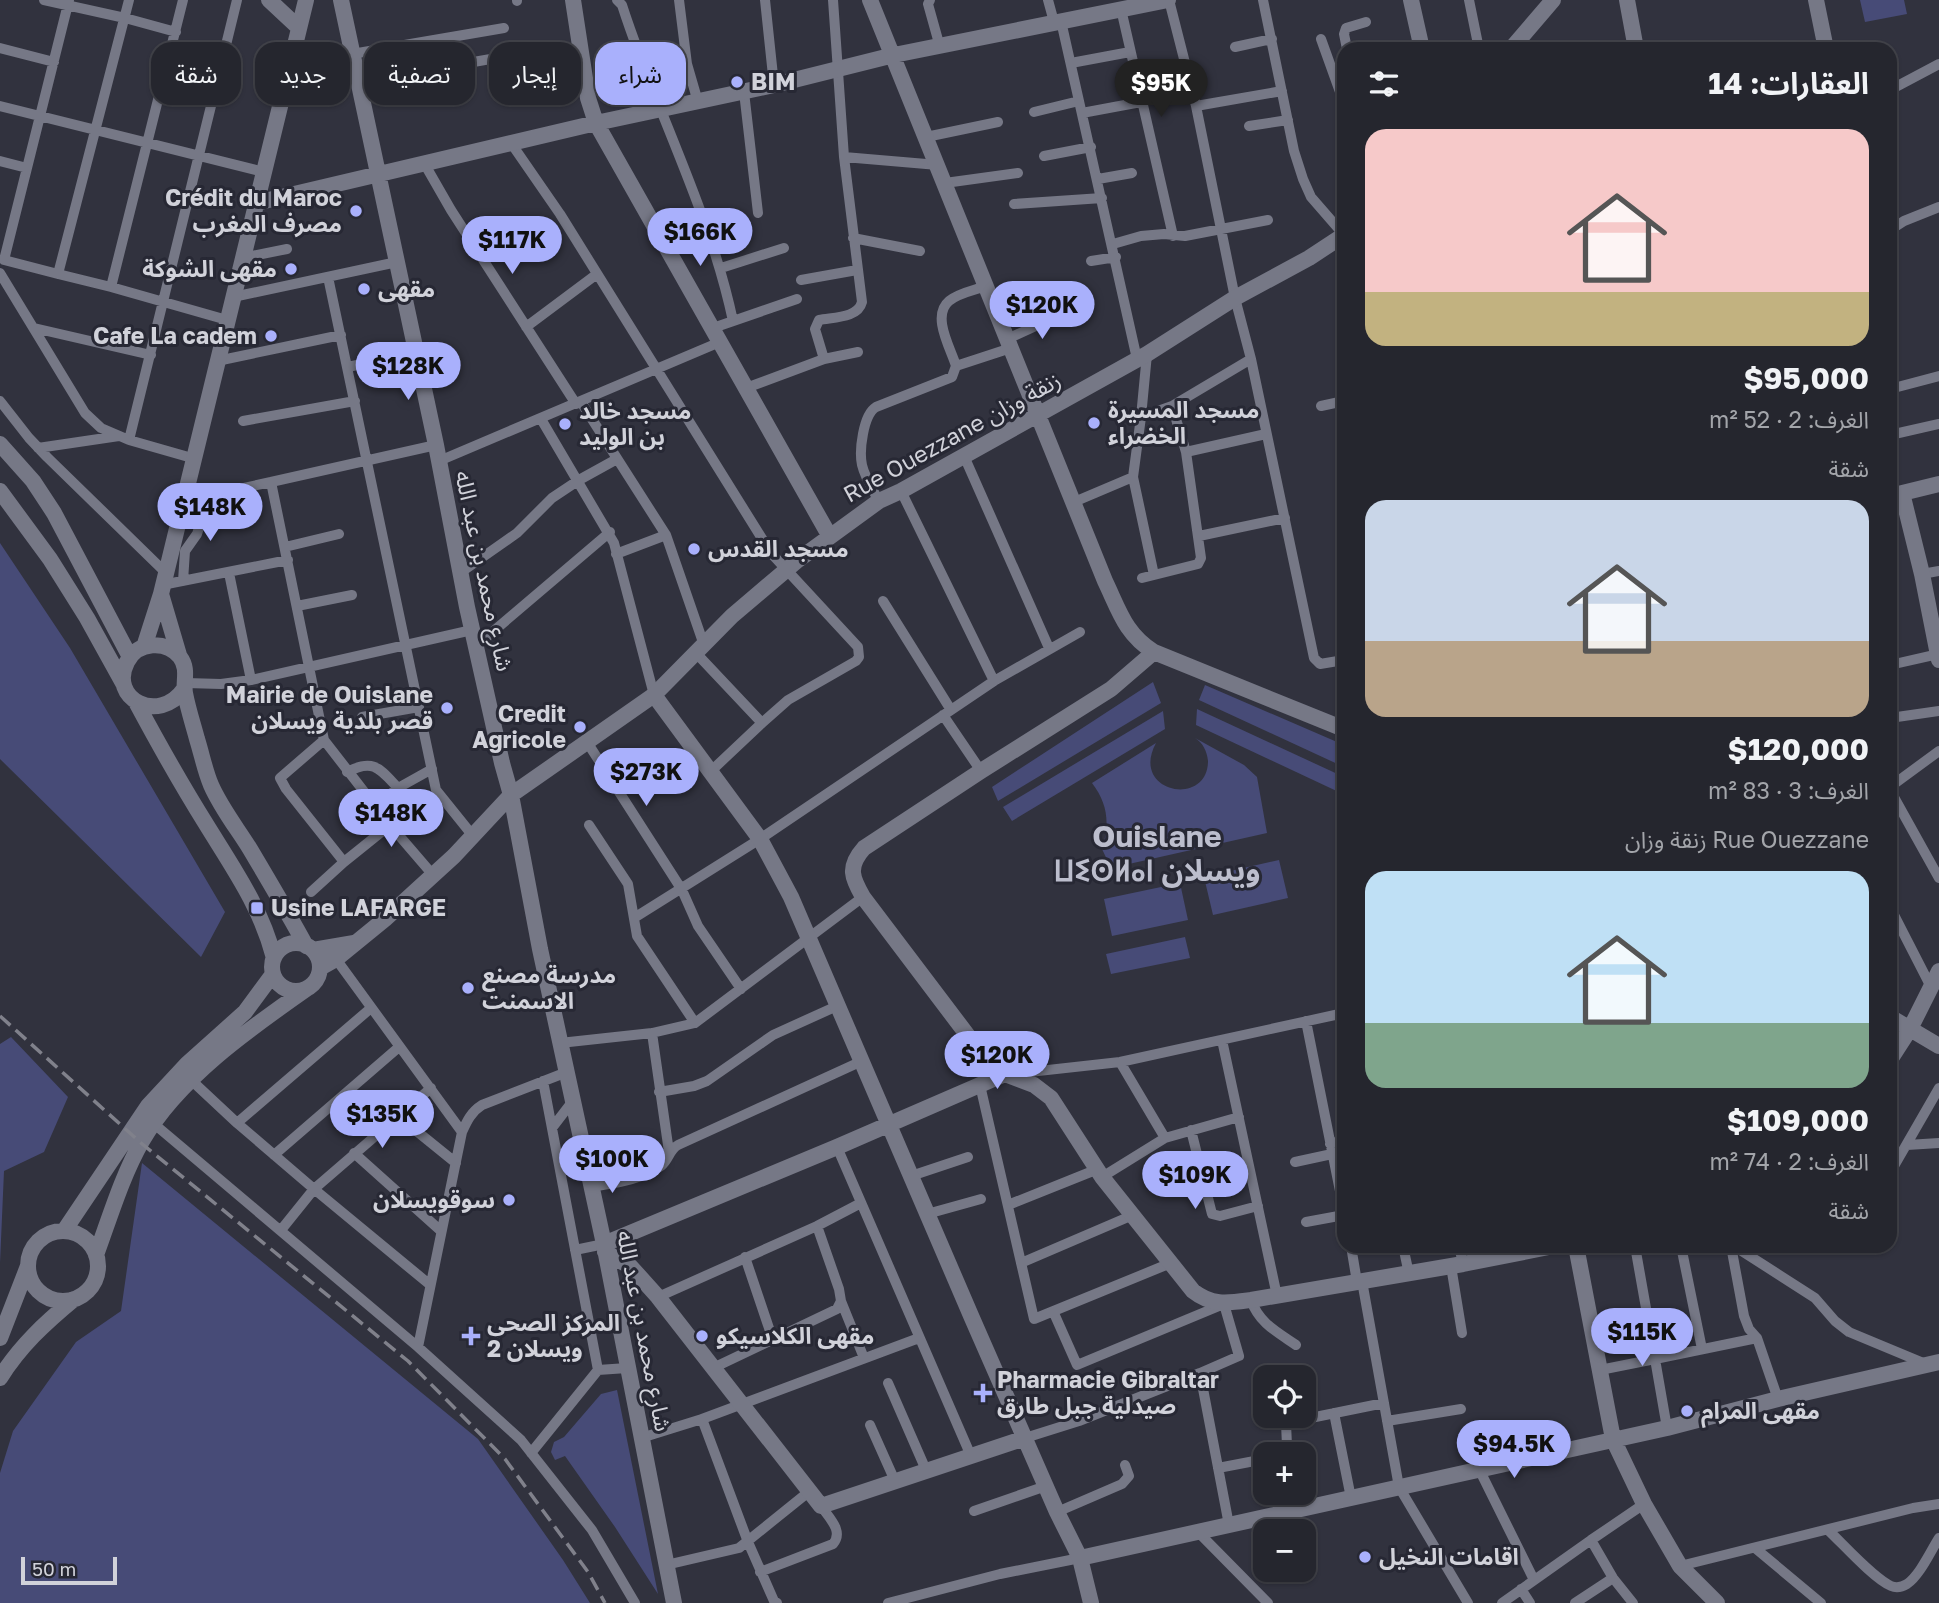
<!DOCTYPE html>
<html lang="ar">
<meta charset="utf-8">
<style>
body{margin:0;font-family:"Golos Text","Noto Sans Arabic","Noto Sans Tifinagh",sans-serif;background:#31323a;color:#f1f3f6;direction:rtl;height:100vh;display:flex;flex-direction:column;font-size:26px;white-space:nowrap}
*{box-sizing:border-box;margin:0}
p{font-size:23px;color:#a3a5aa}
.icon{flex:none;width:38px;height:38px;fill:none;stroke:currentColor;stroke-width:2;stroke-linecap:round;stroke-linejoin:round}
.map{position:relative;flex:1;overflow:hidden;direction:ltr}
.drawer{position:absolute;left:1337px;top:42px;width:560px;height:1211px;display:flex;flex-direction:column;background:#25262e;border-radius:21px;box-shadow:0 2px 5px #0004,0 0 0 2px #42434a;direction:rtl}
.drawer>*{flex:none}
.top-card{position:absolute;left:21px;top:42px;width:665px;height:63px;direction:rtl;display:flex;gap:14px}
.controls{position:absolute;left:1253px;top:1365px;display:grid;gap:14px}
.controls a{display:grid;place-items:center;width:63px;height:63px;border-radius:14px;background:#25262e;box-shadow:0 2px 5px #0004,0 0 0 2px #42434a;font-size:35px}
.scale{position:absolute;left:21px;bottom:18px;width:96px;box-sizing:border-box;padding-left:7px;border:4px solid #d1d2da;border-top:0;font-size:19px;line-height:24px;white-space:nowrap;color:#d1d2da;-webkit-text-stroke:5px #272834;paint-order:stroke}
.price{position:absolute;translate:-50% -60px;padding:0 16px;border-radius:24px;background:#a9b0fc;color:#111;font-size:23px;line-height:46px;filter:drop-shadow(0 2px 4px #0008)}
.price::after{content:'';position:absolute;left:50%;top:42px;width:21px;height:16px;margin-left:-10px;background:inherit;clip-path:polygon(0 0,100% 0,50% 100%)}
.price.on{background:#222;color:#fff}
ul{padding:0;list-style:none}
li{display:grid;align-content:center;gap:14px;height:371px;padding:0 28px}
li span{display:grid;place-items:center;height:217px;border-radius:21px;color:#555}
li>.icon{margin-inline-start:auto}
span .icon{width:126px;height:126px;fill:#fffc;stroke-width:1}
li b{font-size:30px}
h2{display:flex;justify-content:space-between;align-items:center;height:84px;padding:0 28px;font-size:30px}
.tag{padding:0 24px;border-radius:21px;background:#25262e;box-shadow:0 2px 5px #0004,0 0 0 2px #42434a;font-size:24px;line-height:63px}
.tag.on{background:#a9b0fc;color:#111}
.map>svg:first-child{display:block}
</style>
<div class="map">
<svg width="1939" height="1603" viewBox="0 0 1939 1603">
<rect width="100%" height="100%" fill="#31323e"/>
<path fill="#474b77" d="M1860,0H1904L1907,14L1865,22Z
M0,543L70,648L225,912L201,957L0,759Z
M1153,682L1161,703L998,801L992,787Z
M1205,685L1344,745V767L1199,700Z
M1197,709L1344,777V792L1343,794L1196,725Z
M1163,711L1165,729L1012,821L1003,807Z
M1195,738L1244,765L1257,777L1267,833L1111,868L1102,849C1110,824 1108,804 1092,783L1156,743C1129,793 1208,808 1208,761C1207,751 1203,743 1195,738Z
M1279,860L1288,898L1213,915L1204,877Z
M1180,883L1188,920L1112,936L1104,899Z
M1185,937L1190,958L1111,974L1106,954Z
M11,1037L68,1097L44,1152L4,1171L0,1263V1044Z
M142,1163L478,1439L563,1560L590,1603H0V1473L13,1431L76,1342L121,1311Z
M617,1390L658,1594L615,1527L565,1456L555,1460L551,1452L554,1442L564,1437L601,1394Z"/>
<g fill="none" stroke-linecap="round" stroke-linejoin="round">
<path stroke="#767886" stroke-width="10" d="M44,0L125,18L176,32
M183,0L111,287L227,320
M617,0L622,5C656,111 710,212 733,321
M679,0L687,64L698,102
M765,0L774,85
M833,0L844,157L862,302C858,318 834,317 819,320L815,329L824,359L858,352
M930,0L928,4L940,47
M1048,0L1054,22
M1169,0L1196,106L1235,298L1251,359L1314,658L1320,664L1344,660
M1263,0L1294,151L1303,179L1311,197L1344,235
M1469,0L1479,49
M517,1V0
M1121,9L1173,236
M1061,21L1137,359
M1321,39L1344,103
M1235,47L1272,39
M0,48L54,62
M1347,49L1344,34L1346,28L1366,22
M352,54L504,28
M525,62L581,54
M1071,63L1130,52
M358,82L508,56
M1890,90L1939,64
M744,92L758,213
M0,106L264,172
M1196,106L1282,91
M1034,112L1079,101
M1082,113L1141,102
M1249,126L1288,120
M926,137L998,122
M511,143L560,214L771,553L858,647L859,657L856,661L788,700L762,723
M1044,156L1091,147
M844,157L938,165
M0,161L27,168
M424,163L451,210L576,404
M1098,179L1132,173
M945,183L1018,173
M1014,204L1102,198
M1890,230L1904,221L1939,207
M853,238L920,251
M1113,244L1141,236L1164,234L1185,236L1268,220
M242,258L287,249
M1091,261L1116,257
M721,268L784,248
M0,273L85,413L101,428L129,440
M58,274L4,260L69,0
M328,277L436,790L473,836
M801,280L857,270
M986,286C975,290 958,293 949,301C931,316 951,349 956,366L1011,348
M111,287L58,274L129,0
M233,297L397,262
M526,327L597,274
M34,328L151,355
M713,328L797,299
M1007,339L1064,313
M1147,354L1141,417L1172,406L1251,359
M217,361L341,335
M348,367L416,352
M746,388L824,359
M1890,389L1939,376
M0,401L29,438L47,457L165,572
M581,402L666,535L704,645
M1321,406L1344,401
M541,419L614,543L654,695
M243,421L355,401
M1890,435L1939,424
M38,448L119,436
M1186,452L1266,434
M964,456L1049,648
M192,458L129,440L237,0
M439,461L720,342
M1133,477L1141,417
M271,482L436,445
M901,491L994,681L1080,632
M879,501C873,490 865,478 862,465C859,451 863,415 876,407L952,377L956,366
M1074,502L1133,477L1154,575L1142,578
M1199,536L1285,518
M285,547L339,534
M616,554L666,535
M229,573L251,680
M460,573L517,533L552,498L579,480L617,459
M1922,574L1939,571
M1154,575L1198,564L1201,558L1186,452L1172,406
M183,581L185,551L197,534L207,502L216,494L271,482L324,740L390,825
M162,585L288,560
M883,601L951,710
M297,606L352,595
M476,646L610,532
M696,653L762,723L710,772
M1890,665L1938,654
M186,683L221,684L251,680L472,630
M943,715L981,771
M362,717L419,707
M1890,718L1939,711
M587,742L682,890L698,926L741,989
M347,772C374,758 380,769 398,788
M1890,787L1939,751
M1890,790L1939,878
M377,805L398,788L432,769
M589,825L628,884L637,936L695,1023
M344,862L390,825L433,875
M311,892L344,862L286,789L280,778L324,740
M1890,907L1931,987
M634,918L760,839L994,681
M336,959L462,1132
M1306,1021L1344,1211
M652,1033L669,1152
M1222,1040L1277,1296
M560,1043L652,1033L695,1023L863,897
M1120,1062L1165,1138L1239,1117
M1012,1074L1120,1062L1344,1013
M191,1080L237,1123L371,1008
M980,1085L1034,1319L1171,1263
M659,1092L694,1086L707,1081L773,1035L837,1006
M398,1116L456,1163
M153,1123L418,1347L521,1440L592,1530L635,1603
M237,1123L314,1189L281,1230
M552,1128L572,1102
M1191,1130L1212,1214L1220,1216L1258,1206
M1330,1144L1344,1140
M1907,1145L1939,1143
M837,1147L971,1456
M354,1153L441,1231
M274,1155L399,1047
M1295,1162L1332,1154
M1890,1173L1939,1088
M911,1176L968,1157
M1102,1177L1165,1138
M592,1187C615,1183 641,1180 661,1166C669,1160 669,1150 678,1145L862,1061
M1008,1205L1098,1169
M927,1214L981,1199
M1306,1222L1344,1215
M1351,1246L1357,1282
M1403,1246L1409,1274
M1459,1246L1463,1264
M1635,1246L1655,1359L1757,1338
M1681,1246L1702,1349
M1731,1246L1744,1316L1749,1329L1757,1338L1778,1399
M1734,1246L1815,1298L1835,1321L1849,1332L1926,1364
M575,1250L604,1244
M745,1257L773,1340
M1021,1263L1133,1215
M1451,1266L1462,1333
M1362,1281L1399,1487L1468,1603
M429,1284L314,1189L431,1088
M658,1297L817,1226L861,1203
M1251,1300C1259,1323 1277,1332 1296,1345
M841,1301L864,1358
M1053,1311L1077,1365L1224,1304L1239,1356L1200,1373L1229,1525
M418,1347L462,1132C467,1121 471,1112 482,1105L567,1072
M713,1368L837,1309L841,1301L839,1289L817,1226
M598,1370L627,1368
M1600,1370L1655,1359L1667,1428
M1276,1376V1377
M888,1383L926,1470
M1334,1413L1351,1498
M1284,1416L1286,1423L1384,1403
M702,1419L748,1542L774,1601L777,1603
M1387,1421L1461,1409
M870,1425L895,1481
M641,1438L702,1419L919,1338
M1025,1438L1079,1421L1200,1373
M531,1453L598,1370L543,1081
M1282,1454L1287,1446L1286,1423
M1218,1468L1265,1459
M1479,1469L1534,1580
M974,1511L1046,1486
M1057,1512L1122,1484L1129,1476L1125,1465
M1828,1530C1843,1544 1874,1579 1891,1586C1896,1588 1902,1587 1907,1584C1920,1575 1930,1552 1939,1538
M1198,1532L1268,1603
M1755,1548L1821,1603
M666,1565L739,1548L811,1490
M1680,1566L1913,1508L1939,1504
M760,1572L833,1544C844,1531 829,1518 821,1506
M1521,1589L1530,1603
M888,1603L1000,1574L1080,1558
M1502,1603L1591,1540
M1575,1603L1613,1578
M1633,1603L1613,1578L1591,1540L1644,1504"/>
<path stroke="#767886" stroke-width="16" d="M269,0L299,28
M341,0L436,445L467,607L502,763L511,795L540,949L604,1244L674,1603
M573,0L588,98L596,123L829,535
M870,0L1105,581C1119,610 1125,634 1154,652L1344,729
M1411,0L1422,49
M1627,0L1636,49
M1816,0L1826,49
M1511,49L1553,0
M256,203L596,123L774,85L894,55L1168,0
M0,444L33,481L54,513L130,657
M0,491L50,559L87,618L123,683
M1902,493L1922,574L1939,660
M1890,496L1939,484
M161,594L179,655
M144,647L161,594L306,0
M1154,652L1111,689L981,771L864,848C847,867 852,878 863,897L990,1065L1005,1074L1034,1085L1051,1098L1102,1177L1193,1291C1212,1306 1228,1303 1251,1300L1463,1264L1554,1246
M184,689C159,725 108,699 127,662C137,641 167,640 180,657C189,669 183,681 185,693C188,709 193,724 197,739C202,755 205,771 211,785C221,808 237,828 250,849C269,881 288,913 306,946
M654,695L760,839L791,897L972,1318L1057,1512L1080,1558L1091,1603
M136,702C158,743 181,784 206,824C233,868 261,907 274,958
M272 967a24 24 0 1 1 48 0a24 24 0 1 1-48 0Z
M313,950L354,943
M320,968L336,959L385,919L454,856L511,795L654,695L732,616L798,560L879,501L901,491L1147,354L1235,298L1309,258L1344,235
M1890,1017L1939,1046
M1890,1060L1910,1029L1939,971
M64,1231L148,1106L187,1064L245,1012L273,974
M28 1266a35 35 0 1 1 70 0a35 35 0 1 1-70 0Z
M604,1244L837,1147L1005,1074
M1576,1246L1613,1439L1644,1504L1680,1566L1717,1603
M605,1252L631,1267L658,1297L821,1506L1025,1438
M96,1255C110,1217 122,1176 142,1141C179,1077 252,1027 312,985
M0,1338L28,1266
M0,1378C20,1346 45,1323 74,1299
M1080,1558L1667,1428L1778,1399L1939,1362"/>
<path stroke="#80818b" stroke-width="3.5" stroke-dasharray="14 7" stroke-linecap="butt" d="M0,1016L141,1143L408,1361L505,1459L588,1572L605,1603"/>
</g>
<g fill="#a9b0fc" stroke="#272834" stroke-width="2.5">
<circle cx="737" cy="82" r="7"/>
<circle cx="356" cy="211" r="7"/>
<circle cx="291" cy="269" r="7"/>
<circle cx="364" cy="289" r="7"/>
<circle cx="271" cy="336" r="7"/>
<circle cx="1094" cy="423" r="7"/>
<circle cx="565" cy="424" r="7"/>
<circle cx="694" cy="549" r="7"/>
<circle cx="447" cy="708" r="7"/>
<circle cx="580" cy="727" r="7"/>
<rect x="250" y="901" width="14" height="14" rx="3.5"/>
<circle cx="468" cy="988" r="7"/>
<circle cx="509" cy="1200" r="7"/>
<path d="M467.5 1325.5h7v7h7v7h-7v7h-7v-7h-7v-7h7z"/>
<circle cx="702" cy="1336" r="7"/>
<path d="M979.5 1382.5h7v7h7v7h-7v7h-7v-7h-7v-7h7z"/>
<circle cx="1687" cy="1411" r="7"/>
<circle cx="1365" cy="1557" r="7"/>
</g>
<g text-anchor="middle" stroke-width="6" stroke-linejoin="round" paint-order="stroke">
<g font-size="23" font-weight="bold" fill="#d1d2da" stroke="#272834" text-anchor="start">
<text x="751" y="90">BIM</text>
<text x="342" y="206" text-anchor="end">Crédit du Maroc<tspan x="342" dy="26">مصرف المغرب</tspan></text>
<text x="277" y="277" text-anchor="end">مقهى الشوكة</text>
<text x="378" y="297">مقهى</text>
<text x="257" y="344" text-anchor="end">Cafe La cadem</text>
<text x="1108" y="418">مسجد المسيرة<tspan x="1108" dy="26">الخضراء</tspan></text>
<text x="579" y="419">مسجد خالد<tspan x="579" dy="26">بن الوليد</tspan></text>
<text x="708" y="557">مسجد القدس</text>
<text x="433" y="703" text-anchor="end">Mairie de Ouislane<tspan x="433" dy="26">قصر بلدية ويسلان</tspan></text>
<text x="566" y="722" text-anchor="end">Credit<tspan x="566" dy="26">Agricole</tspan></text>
<text x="271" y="916">Usine LAFARGE</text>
<text x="482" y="983">مدرسة مصنع<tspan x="482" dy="26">الاسمنت</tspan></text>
<text x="495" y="1208" text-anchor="end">سوقويسلان</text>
<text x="487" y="1331">المركز الصحي<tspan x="487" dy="26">ويسلان 2</tspan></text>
<text x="716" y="1344">مقهى الكلاسيكو</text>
<text x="997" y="1388">Pharmacie Gibraltar<tspan x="997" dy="26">صيدلية جبل طارق</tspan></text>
<text x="1701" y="1419">مقهى المرام</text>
<text x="1379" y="1565">اقامات النخيل</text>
</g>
<g font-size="23" fill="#d1d2da" stroke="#272834">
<text transform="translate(952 437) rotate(-29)" y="8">Rue Ouezzane زنقة وزان</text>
<text transform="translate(484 571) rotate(78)" y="8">شارع محمد بن عبد الله</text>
<text transform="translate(644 1331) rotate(79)" y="8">شارع محمد بن عبد الله</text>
</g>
<g font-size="30" font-weight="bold" fill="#bcbecd" stroke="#272834">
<text x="1157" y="847">Ouislane<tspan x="1157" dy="34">ⵡⵉⵙⵍⴰⵏ ويسلان</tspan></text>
</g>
</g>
</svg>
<div class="controls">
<a><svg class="icon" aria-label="locate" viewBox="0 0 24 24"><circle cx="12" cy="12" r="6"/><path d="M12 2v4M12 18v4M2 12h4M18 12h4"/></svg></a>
<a>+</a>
<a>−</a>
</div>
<div class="scale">50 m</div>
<b class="price on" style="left:1161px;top:119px">$95K</b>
<b class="price" style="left:700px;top:268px">$166K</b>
<b class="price" style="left:512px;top:276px">$117K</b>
<b class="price" style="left:1042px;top:341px">$120K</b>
<b class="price" style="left:408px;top:402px">$128K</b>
<b class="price" style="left:210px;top:543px">$148K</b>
<b class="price" style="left:646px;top:808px">$273K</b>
<b class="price" style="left:391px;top:849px">$148K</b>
<b class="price" style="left:997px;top:1091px">$120K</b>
<b class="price" style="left:382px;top:1150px">$135K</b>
<b class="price" style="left:612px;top:1195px">$100K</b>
<b class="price" style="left:1195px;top:1211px">$109K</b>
<b class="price" style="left:1642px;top:1368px">$115K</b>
<b class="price" style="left:1514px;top:1480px">$94.5K</b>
<div class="top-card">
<a class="tag on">شراء</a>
<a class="tag">إيجار</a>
<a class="tag">تصفية</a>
<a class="tag">جديد</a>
<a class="tag">شقة</a>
</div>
<section class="drawer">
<h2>العقارات: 14<svg class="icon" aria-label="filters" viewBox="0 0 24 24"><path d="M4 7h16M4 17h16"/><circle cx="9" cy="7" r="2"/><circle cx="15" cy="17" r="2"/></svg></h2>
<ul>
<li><span style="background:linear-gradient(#f6c9c9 75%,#c2b280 0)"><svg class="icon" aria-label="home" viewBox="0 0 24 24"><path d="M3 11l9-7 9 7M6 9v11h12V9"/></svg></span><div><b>$95,000</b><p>الغرف: 2 · 52 m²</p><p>شقة</p></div></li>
<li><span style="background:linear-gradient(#c9d6e8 65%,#b9a48a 0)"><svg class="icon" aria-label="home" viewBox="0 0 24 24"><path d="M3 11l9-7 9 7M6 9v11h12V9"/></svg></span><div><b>$120,000</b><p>الغرف: 3 · 83 m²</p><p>Rue Ouezzane زنقة وزان</p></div></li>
<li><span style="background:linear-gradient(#bfe0f5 70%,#7fa58c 0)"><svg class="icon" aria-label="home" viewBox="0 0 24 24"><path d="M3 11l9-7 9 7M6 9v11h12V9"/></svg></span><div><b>$109,000</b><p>الغرف: 2 · 74 m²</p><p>شقة</p></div></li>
</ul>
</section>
</div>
